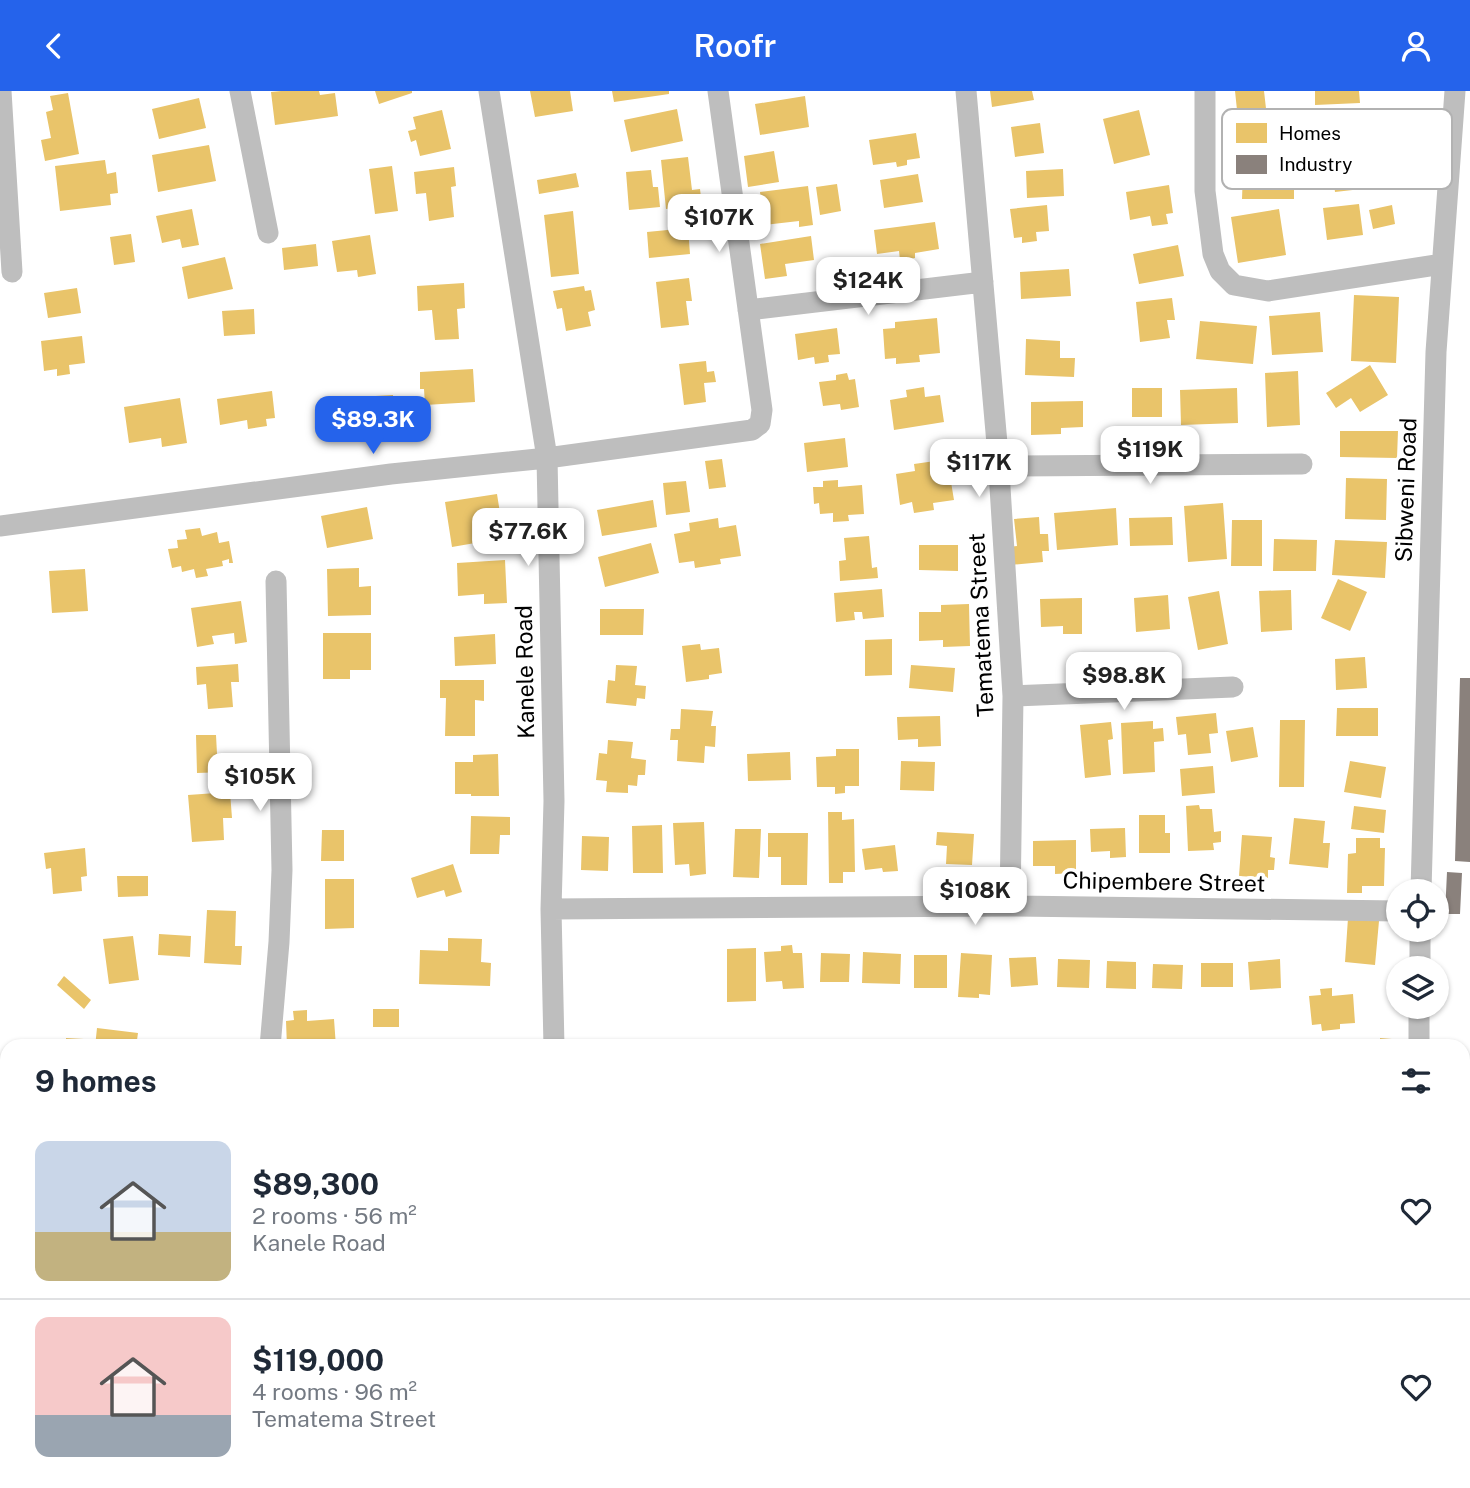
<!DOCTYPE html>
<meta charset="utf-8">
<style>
body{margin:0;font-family:"Public Sans",sans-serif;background:#f6f6f7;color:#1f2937;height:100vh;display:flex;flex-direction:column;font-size:26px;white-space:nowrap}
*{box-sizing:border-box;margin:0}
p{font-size:23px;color:#747a83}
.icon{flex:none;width:38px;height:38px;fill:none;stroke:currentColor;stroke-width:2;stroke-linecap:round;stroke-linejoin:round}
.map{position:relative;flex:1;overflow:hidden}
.details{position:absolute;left:0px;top:948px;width:1470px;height:450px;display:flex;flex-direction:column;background:#fff;border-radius:21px 21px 0 0;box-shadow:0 2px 5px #0004}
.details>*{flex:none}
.tools{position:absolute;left:1386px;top:788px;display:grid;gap:14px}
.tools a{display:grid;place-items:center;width:63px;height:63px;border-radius:50%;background:#fff;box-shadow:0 2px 5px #0004;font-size:35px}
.price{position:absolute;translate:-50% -60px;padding:0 16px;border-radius:14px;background:#fff;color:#222;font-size:23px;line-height:46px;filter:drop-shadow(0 2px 4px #0008)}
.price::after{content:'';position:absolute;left:50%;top:42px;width:21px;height:16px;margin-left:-10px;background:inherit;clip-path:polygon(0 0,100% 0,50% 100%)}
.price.selected{background:#2563eb;color:#fff}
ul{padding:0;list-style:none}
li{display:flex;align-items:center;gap:21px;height:175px;padding:0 35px}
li+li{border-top:2px solid #e0e1e3}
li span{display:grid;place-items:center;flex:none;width:196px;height:140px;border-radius:14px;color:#555}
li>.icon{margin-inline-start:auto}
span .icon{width:84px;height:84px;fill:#fffc;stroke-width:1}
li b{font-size:30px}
h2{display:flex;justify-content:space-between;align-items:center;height:84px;padding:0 35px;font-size:30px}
header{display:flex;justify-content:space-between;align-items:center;height:91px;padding:0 35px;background:#2563eb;color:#fff;font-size:32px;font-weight:600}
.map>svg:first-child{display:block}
</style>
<header><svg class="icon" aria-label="back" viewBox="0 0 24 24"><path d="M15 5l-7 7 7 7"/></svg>Roofr<svg class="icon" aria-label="person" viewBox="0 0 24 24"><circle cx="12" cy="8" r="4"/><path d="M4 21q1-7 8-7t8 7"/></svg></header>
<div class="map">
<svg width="1470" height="1397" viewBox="0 0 1470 1397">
<rect width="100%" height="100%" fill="#fff"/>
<path fill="#e9c46a" d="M281,0H319L320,4L335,2L338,25L275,34L271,1Z
M375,0H412V2L379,13Z
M530,0H570L573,20L535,26Z
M612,0H669V3L614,11Z
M990,0H1032L1034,9L992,16Z
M1235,0H1264L1268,35L1239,38Z
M1315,0H1359L1360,12L1315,14Z
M68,2L79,63L45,70L41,49L51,47L46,21L53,19L50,5Z
M805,5L809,36L760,44L755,13Z
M199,7L206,37L159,48L152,18Z
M677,18L683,50L631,61L624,29Z
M442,19L451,58L420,65L416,49L411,51L408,40L416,38L413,26Z
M1139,19L1150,64L1114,73L1103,28Z
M1040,32L1044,62L1015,66L1011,36Z
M916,42L920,67L907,69V74L897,76L896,71L873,74L869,49Z
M209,54L216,90L158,101L152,64Z
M1384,56L1388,95L1335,101L1330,63Z
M774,60L779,91L748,96L744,65Z
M688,66L692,99L700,98L702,114L666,118L661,69Z
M105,69L107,83L116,81L118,102L110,103L111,114L60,120L55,75Z
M392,75L398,120L375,123L369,78Z
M454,76L456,95L451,96L454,126L429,130L426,102L416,103L414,81Z
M1063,78L1064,105L1027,107L1026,80Z
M651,79L653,96H658L660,116L629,119L626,81Z
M1243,80L1294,81V108H1242Z
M576,82L579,96L539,103L537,89Z
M918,83L923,111L884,117L880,89Z
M837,93L841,120L820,124L816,96Z
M1169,94L1173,122L1166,123L1168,133L1152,135L1150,125L1130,129L1126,101Z
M808,95L813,134L799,136V130L764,134L760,101Z
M1359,113L1363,144L1327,149L1323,117Z
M1047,114L1049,140L1036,141L1037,150L1022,152V146L1014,147L1010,118Z
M1392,114L1395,133L1373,138L1369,119Z
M192,118L199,154L182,157L180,148L162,152L156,125Z
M1279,118L1286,164L1238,172L1231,126Z
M573,120L579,183L551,186L544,124Z
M935,131L939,158L915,162V167L900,169L899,160L877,163L874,139Z
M688,137L690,163L649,167L647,141Z
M131,143L135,171L114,174L110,146Z
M370,144L376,183L358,186L357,179L337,181L332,150Z
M811,145L814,169L785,173L787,185L765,188L760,153Z
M316,153L318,175L284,179L282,157Z
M1178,154L1184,185L1139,193L1133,163Z
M225,166L233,198L188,208L182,176Z
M1069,178L1071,205L1021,208L1020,181Z
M689,187L692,210H686L689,234L661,237L656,191Z
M464,192L465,217L457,218L459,248L435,249L432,219L418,220L417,195Z
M584,195L585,200L591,199L595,219L588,221L591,235L566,240L562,217L557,218L553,200Z
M77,197L81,222L48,227L44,202Z
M1354,204L1399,206L1396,272L1351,270Z
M1172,207L1175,229H1167L1170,247L1140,251L1136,211Z
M254,218L255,243L224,245L222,220Z
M1320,221L1323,261L1272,264L1269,225Z
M937,227L940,262L919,264L920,271L896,273V267L885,268L883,238L895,237V231Z
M1200,230L1257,235L1253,273L1196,268Z
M837,237L840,263L828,264L829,271L815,273L814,266L798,269L795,243Z
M82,245L85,272L69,274L70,283L57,285V278L44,280L41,250Z
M1026,248L1060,250V267H1075L1074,286L1025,284Z
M706,270L707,281L714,280L716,291L704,292L706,311L684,314L679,273Z
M1370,274L1388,304L1360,321L1351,307L1336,317L1326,302Z
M473,278L475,311L425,314L424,298H420V281Z
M1298,280L1300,334L1267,336L1265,282Z
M847,282L849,289L855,288L859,316L841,319L840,313L823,315L819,291L836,289V284Z
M924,296L925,306L940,304L944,331L894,339L890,309L907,306L906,299Z
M1132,297H1162V326H1132Z
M1237,297L1238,332L1181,334L1180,299Z
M272,300L275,327L266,328L267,335L248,338L247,329L220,334L217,308Z
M393,304L395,342L375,343L374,337L342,338L340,307Z
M180,307L187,352L162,356L161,347L129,352L124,316Z
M1083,310V336L1061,337V343L1031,344V311Z
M1340,340H1398L1397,367L1340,366Z
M845,347L848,376L807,381L804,352Z
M722,368L726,396L709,398L705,370Z
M935,370L937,381L949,379L954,409L933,412L934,419L914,422L912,411L900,414L896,383L915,380L914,373Z
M1346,387L1387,388L1386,429L1345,428Z
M838,389V396L862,394L864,423L848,424L849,430L833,431V422L820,423L819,412L814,413L813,396H823V390Z
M686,390L690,421L666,424L663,392Z
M497,403L504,447L452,456L445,411Z
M653,409L657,436L602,445L597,419Z
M1223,412L1227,468L1188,471L1184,415Z
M367,416L373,448L327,457L321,425Z
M1116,417L1118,454L1057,459L1054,422Z
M1039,426L1040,443H1048L1049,460H1042L1043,471L1009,474L1008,456L1017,455L1014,428Z
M1172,426L1173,454L1130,455L1129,427Z
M718,427L719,437L736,434L741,465L720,468L721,473L695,477L694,470L679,472L674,443L690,440L689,432Z
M1232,429H1262V475H1231Z
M200,437L202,445L217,441L219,452L229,450L233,472H229V468L222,470L223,475L206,478L208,485L196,487L194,478L182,481L181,475L172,477L168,458L178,457L177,449L187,448L185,439Z
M869,445L872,477L877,476L878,487L840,490L839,470L846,469L844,447Z
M1274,448L1317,449L1316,480H1273Z
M1335,449L1387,451L1385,487L1332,484Z
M651,452L659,482L605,496L598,466Z
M919,454H958V480L919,479Z
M505,469L507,512L484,513V503L458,505L457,472Z
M359,477V496L371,495V524L328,525L327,478Z
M85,478L88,520L52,522L49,480Z
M1338,488L1367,501L1350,540L1321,527Z
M882,498L884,526L863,528L862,521H854L855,529L836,531L834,502Z
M1291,499L1292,539L1261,541L1259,500Z
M1219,500L1228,553L1198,559L1188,506Z
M1168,504L1170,538L1136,541L1134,507Z
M1082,507V543H1063V535L1041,536L1040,508Z
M241,510L247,551L235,553L234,542L212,545L214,553L197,556L191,517Z
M969,513L970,555L943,556V549L919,550V521H941V514Z
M600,518H644L643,544H600Z
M323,542H371V579H350V588H323Z
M495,543L496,573L455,575L454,546Z
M892,548V584L865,585V549Z
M700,553L701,559L719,557L722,582L709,584V588L686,591L682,555Z
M1365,566L1367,597L1336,599L1335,568Z
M238,573L239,591H231L233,616L208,618L206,593L197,594L196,576Z
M616,574L637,575L635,594L646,595L645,608L637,607L636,615L606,612L608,589L615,590Z
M911,574L955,577L953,601L909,597Z
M440,589H484V610L475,609V645H445L446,607H440Z
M1337,617H1378V645H1336Z
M681,618L713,620L711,635H716L715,656L705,655L704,672L677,670L678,649H670L671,638H680Z
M1216,622L1218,642L1209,643L1211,662L1188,664L1186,643L1178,644L1176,626Z
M940,625L941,655L918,656V648L898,649L897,626Z
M1280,629H1305L1304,696H1279Z
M1153,630V638L1163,637L1164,650L1154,651L1155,681L1123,683L1121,632Z
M1111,631L1113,648L1108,649L1111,684L1085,687L1080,634Z
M1253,636L1258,666L1231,671L1226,640Z
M196,644H216L217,663H226V681L197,682Z
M608,649L633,651L631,667L646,669L645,684H638L637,695L628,694V702L606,701L607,690L596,689L599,662L607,663Z
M836,658H859V695H845V702L835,703V696H817L816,666L836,665Z
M790,661L791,689L748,690L747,663Z
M498,663L499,705H471V703H455V671H473V664Z
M901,670L935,671L934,700L900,699Z
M1350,670L1386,676L1381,707L1344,701Z
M1213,675L1215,702L1182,705L1180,678Z
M230,701L232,727H223L224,749L192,751L188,704Z
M1199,714L1200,718H1212L1214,741L1221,740V751L1213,752L1214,759L1188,760L1186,715Z
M1354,715L1386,719L1384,742L1351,738Z
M828,721H842V729L854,728L855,781H843V792H829Z
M1139,724H1165V742H1170V762H1139Z
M471,725L510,726V744H500L499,763H470Z
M1294,727L1325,730L1323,752H1330L1328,777L1289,773Z
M704,731L706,783L690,785L689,773L675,774L673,732Z
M662,734L663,782H633L632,735Z
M1125,737L1126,766L1110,767V760L1091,761L1090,738Z
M735,738H761L759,787L733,786Z
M322,739H344V770H321Z
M937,741L974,743L972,774L946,773L947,755L936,754Z
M768,742H808L807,794H781V766H768Z
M1242,744L1272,746L1270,766L1275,767L1274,779H1268V787L1239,785Z
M582,745L609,746L608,780L581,779Z
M1356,747H1380V757H1385L1384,795H1362V802H1347L1348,763L1356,762Z
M1076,749V782L1055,783V775H1033V750Z
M895,754L898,780L883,781L882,777L865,779L862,758Z
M85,757L87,785L81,786L82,800L53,803L51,777L46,778L44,762Z
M453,773L462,801L446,806L444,799L417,807L411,787Z
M117,785H148V805L118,806Z
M325,788H354V837L325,838Z
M207,819L236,820L235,855H242L241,874L204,872Z
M1348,827L1379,830L1375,874L1345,871Z
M159,843L191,845L190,866L158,864Z
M133,845L139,889L109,893L103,848Z
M448,847L482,848L481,871L491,872L490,895L419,893L420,859L448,860Z
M792,854L793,862H802L804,897L783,898L782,890L766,891L764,861L781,860V855Z
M756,857V910L727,911V858Z
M863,861L901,863L900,893L862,892Z
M821,862L850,863L849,891H820Z
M961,862L992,864L990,904L979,903V907L958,906Z
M914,864H947V897H914Z
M1036,866L1038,894L1011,896L1009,867Z
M1058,868L1090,869L1089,897L1057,896Z
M1280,868L1281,897L1250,899L1248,871Z
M1107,870L1136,871V898L1106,897Z
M1201,872H1233V896H1201Z
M1153,873L1183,874L1182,898L1152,897Z
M64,885L91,909L84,918L57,894Z
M1332,897V905L1353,903L1355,932L1340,933V938L1322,940L1321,933L1312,934L1309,905L1321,904L1320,898Z
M373,918H399V936H373Z
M307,919V930L334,928L336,956H287L286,930L294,929L293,920Z
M97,937L138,942L136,956H95Z
M66,947L84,948V956H66Z
M1380,947L1392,948V956H1380Z
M1463,1191H1470V1213L1463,1212Z
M174,1391H199V1396L174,1395Z
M687,1391H718V1397H687Z
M1093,1391H1124V1397H1094Z
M1233,1391H1266V1397H1233Z
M1365,1391H1397V1395L1365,1396Z"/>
<path fill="#8a817c" d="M1460,587H1470V771L1455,770Z
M1447,781L1462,782L1460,823H1445Z"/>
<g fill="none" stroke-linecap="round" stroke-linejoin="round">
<g stroke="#dbdbdb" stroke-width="38">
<path id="primary" d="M0,1042H7
M1463,1042H1470"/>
</g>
<path stroke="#bebebe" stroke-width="21" d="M1,0L12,181
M240,0L268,142
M489,0L547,367L554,710L551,818L554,956
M966,0L998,364L1013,605L1010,815
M1205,0V100L1213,163L1220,180L1234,194L1268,200L1442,173
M748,219L983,191
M998,375L1302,373
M0,435L391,383L547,367L752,339L760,333L762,319L718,0
M1013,605L1233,596
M1421,800L1436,261L1455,0
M551,818L1010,815L1398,820
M1420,877V838
M270,956L279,851L282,779L276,490
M1419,956V915
M1463,1255L1470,1256
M652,1391V1397
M1195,1391V1397
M1450,1397V1391"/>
<use href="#primary" stroke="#bebebe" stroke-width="35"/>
</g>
<g text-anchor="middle" stroke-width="7" stroke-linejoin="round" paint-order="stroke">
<g font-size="23" fill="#000" stroke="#fff">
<text transform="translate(1406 399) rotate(-88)" y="8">Sibweni Road</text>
<text transform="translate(981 534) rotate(-93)" y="8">Tematema Street</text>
<text transform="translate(525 581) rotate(-91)" y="8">Kanele Road</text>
<text transform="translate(1164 791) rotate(1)" y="8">Chipembere Street</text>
</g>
</g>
<rect x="1222" y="18" width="230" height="80" rx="10" fill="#fff" stroke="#b2b2b2" stroke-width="2"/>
<rect x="1236" y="32" width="31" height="20" fill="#e9c46a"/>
<rect x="1236" y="64" width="31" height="19" fill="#8a817c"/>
<g font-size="19" fill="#000">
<text x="1279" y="49">Homes</text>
<text x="1279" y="80">Industry</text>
</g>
</svg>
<div class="tools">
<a><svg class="icon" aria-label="locate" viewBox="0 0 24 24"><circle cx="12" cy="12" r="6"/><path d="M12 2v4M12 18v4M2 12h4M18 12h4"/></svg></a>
<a><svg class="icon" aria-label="layers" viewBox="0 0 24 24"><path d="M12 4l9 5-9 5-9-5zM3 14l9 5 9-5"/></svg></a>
</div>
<b class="price" style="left:719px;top:163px">$107K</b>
<b class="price" style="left:868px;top:226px">$124K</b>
<b class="price selected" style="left:373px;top:365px">$89.3K</b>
<b class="price" style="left:1150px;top:395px">$119K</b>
<b class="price" style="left:979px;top:408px">$117K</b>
<b class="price" style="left:528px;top:477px">$77.6K</b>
<b class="price" style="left:1124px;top:621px">$98.8K</b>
<b class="price" style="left:260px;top:722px">$105K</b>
<b class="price" style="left:975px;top:836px">$108K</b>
<section class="details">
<h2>9 homes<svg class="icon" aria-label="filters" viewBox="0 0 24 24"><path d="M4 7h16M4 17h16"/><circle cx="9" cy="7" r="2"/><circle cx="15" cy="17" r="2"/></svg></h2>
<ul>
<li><span style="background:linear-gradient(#c9d6e8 65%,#c2b280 0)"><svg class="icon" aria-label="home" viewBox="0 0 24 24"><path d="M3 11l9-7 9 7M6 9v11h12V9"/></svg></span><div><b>$89,300</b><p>2 rooms · 56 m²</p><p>Kanele Road</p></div><svg class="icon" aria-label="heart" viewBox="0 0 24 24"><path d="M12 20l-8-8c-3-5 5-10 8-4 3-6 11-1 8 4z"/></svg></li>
<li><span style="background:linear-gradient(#f6c9c9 70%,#9aa5b1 0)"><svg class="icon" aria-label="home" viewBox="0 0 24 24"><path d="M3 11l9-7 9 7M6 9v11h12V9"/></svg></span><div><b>$119,000</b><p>4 rooms · 96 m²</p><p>Tematema Street</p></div><svg class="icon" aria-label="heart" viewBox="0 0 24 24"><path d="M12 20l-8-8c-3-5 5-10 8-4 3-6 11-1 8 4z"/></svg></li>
</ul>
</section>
</div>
